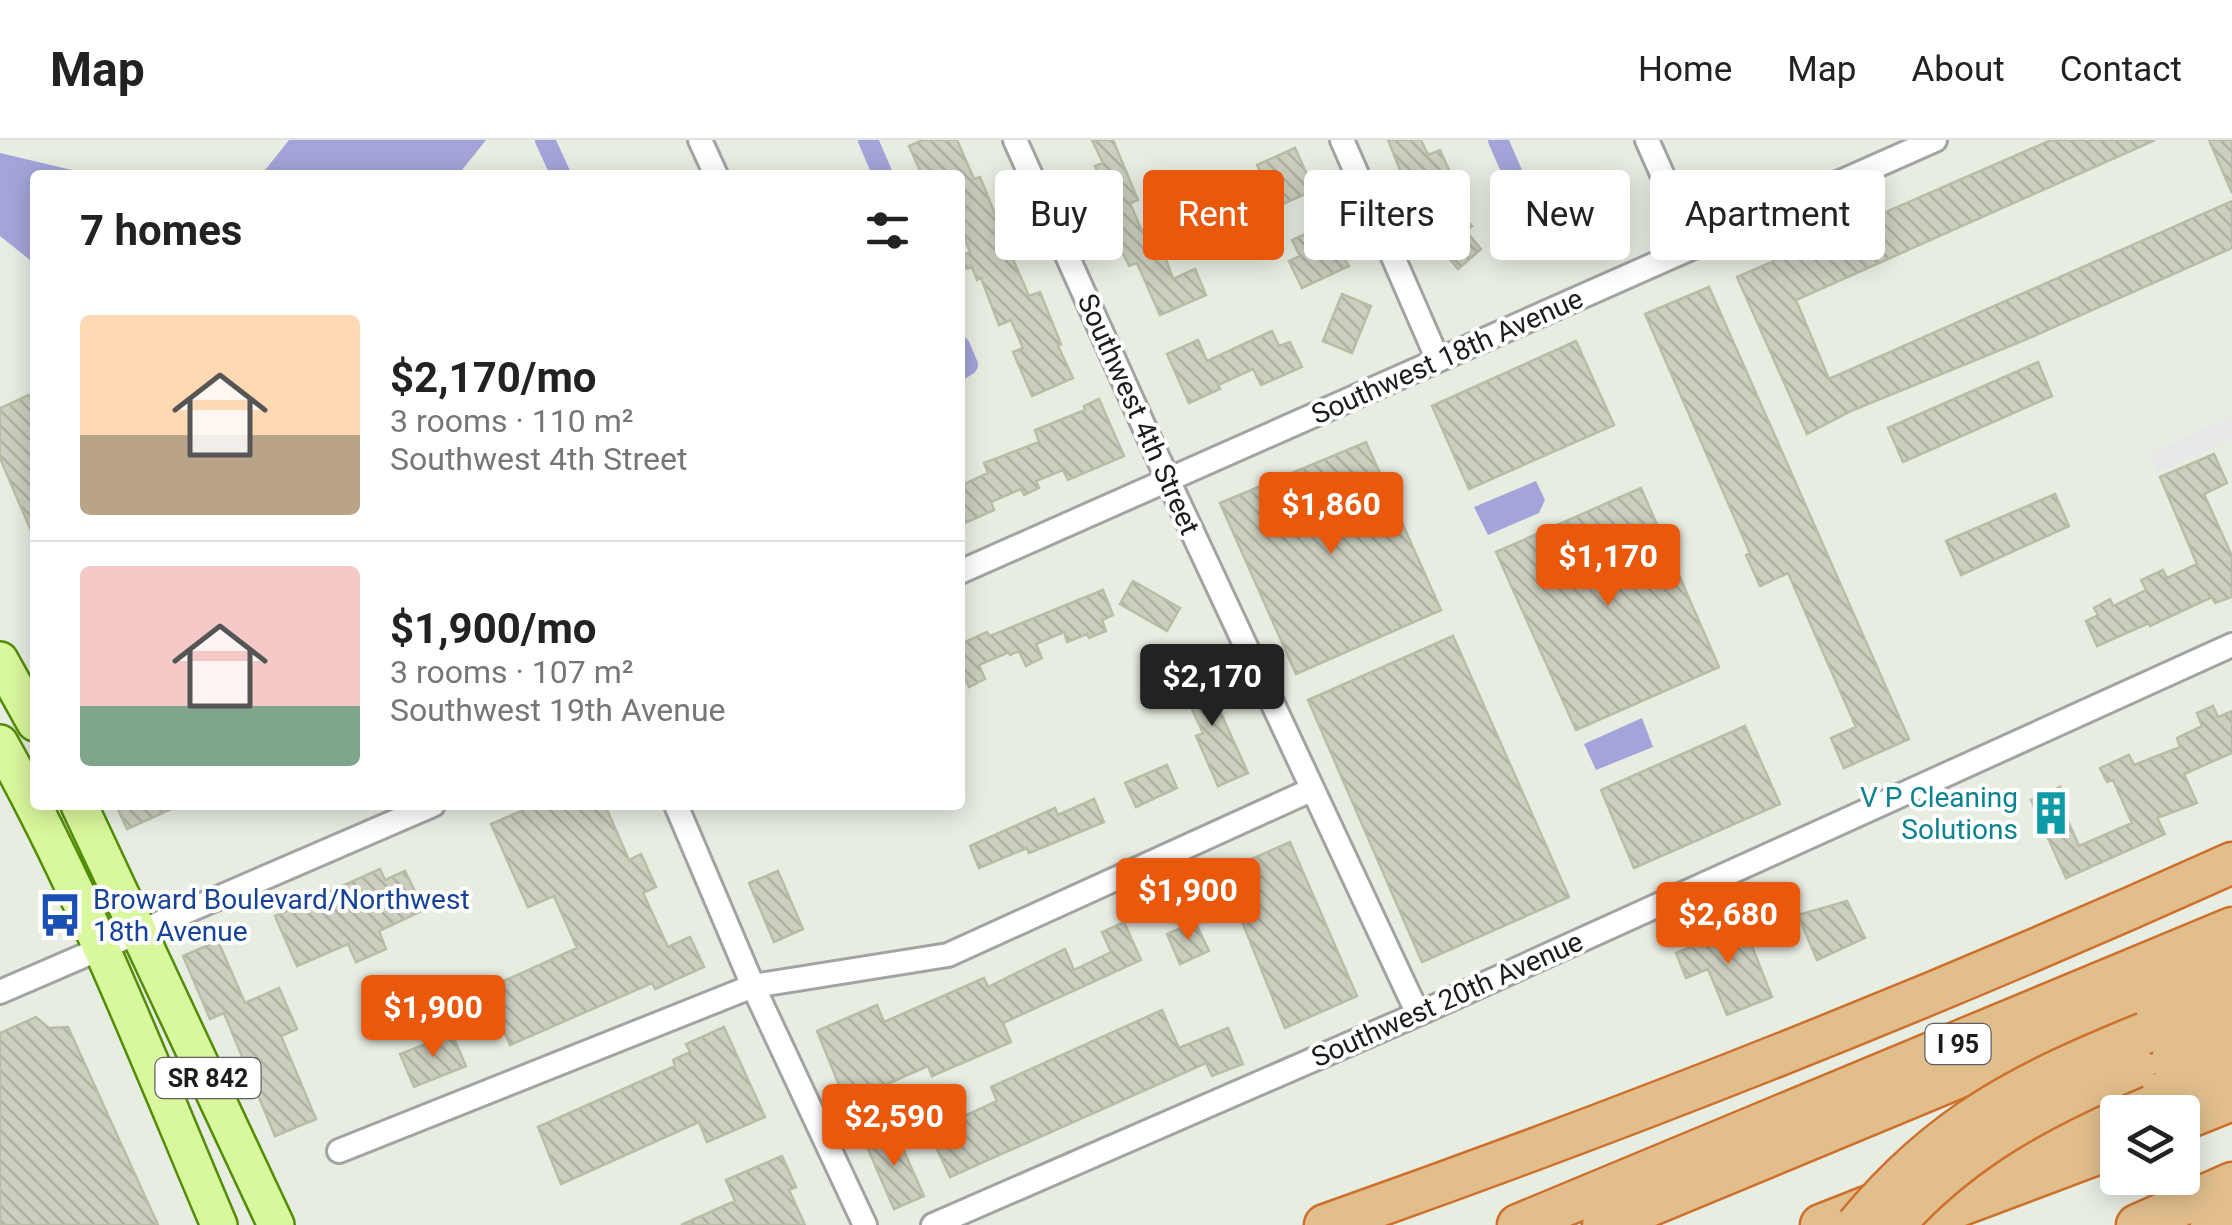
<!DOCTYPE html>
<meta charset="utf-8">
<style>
body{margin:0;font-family:Roboto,sans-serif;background:#f2f2f2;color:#222;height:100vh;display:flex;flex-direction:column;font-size:38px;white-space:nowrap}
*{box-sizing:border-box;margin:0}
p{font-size:32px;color:#767676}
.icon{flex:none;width:55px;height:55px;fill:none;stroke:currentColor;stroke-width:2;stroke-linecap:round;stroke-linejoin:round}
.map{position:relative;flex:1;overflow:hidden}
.details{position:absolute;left:30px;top:30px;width:935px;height:640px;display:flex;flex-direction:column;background:#fff;border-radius:10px;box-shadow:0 5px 25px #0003}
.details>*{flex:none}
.banner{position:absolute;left:995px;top:30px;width:950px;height:90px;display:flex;gap:20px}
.controls{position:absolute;left:2100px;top:955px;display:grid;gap:20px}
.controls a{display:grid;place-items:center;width:100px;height:100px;border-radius:10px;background:#fff;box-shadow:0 5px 25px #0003;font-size:50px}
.price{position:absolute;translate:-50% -85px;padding:0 22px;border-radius:10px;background:#ea580c;color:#fff;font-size:32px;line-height:65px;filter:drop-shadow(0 2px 5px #0008)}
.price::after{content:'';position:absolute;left:50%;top:60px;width:30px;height:22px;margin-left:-15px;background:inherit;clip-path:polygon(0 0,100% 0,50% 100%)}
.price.on{background:#222;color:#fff}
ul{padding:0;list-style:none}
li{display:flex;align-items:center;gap:30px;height:250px;padding:0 50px}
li+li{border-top:2px solid #e0e0e0}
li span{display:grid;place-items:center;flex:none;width:280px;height:200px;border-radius:10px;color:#555}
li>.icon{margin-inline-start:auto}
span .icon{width:120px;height:120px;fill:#fffc;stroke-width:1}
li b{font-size:42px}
h2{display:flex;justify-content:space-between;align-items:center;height:120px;padding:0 50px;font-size:42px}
.tag{padding:0 35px;border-radius:10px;background:#fff;box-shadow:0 5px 25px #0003;font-size:35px;line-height:90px}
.tag.on{background:#ea580c;color:#fff}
header{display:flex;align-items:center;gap:60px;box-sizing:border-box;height:140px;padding:0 50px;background:#fff;border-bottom:2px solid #e0e0e0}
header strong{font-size:48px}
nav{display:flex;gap:55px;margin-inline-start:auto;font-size:35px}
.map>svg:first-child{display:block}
</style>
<header>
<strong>Map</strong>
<nav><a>Home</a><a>Map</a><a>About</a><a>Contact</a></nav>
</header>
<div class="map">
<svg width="2232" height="1085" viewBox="0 0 2232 1085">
<defs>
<pattern id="building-back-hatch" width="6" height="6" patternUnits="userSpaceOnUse" patternTransform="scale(2.5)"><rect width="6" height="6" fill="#cccfbf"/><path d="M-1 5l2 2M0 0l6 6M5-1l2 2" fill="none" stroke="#afb1a4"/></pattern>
</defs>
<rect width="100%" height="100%" fill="#e8ede2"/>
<path fill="#e8e8e8" d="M2232,277V300L2157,332L2149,313Z"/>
<path fill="#a3a4d9" d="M289,0H486L458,35H261Z
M0,13L93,35H35V124L0,96Z
M1536,341L1545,360L1539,373L1488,395L1474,367Z
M1642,578L1653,607L1596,630L1584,604Z"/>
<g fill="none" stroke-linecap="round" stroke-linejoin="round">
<path stroke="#a3a4d9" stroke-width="20" d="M545,0L561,35
M868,0L883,35
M1498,0L1518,46
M960,206L968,225L960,230"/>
</g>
<path fill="url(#building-back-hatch)" stroke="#b8bea5" stroke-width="2.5" d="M923,0H957L974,39L980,37L999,84L1005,82L1011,99L1005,101L1029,156L1040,152L1061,204L1058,206L1073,238L1032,256L1013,212L1023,208L1011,180L999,185L981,138L977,140L972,127L967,129L961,116L970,112L960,87V35H935L933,30L922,35L909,6Z
M1092,0H1113L1138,60L1130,63L1142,91L1154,86L1173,139L1195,129L1206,155L1160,175L1137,123L1129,126L1109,83L1117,79L1095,26L1103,23Z
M1388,0H1421L1428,15L1440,10L1460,54L1448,59L1472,86L1466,91L1481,109L1458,129L1423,87Z
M2051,0H2155L1796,160L1829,239L2232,61V108L2027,199L1851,271L1807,294L1737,137Z
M2209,0H2232V53Z
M1295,8L1314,50L1276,67L1257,25Z
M1325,85L1349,126L1302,148L1289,121L1300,116L1292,100Z
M1709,147L1909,599L1844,628L1831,598L1856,587L1788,433L1760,446L1746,415L1750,413L1645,174Z
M1342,154L1371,166L1352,213L1323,201Z
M1272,191L1279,206L1290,202L1302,227L1261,245L1253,229L1218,245L1220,249L1189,263L1167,214L1198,200L1207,221Z
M1576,201L1614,285L1469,349L1432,266Z
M2038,222L2052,256L1903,322L1888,288Z
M29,255L35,269V400L0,318V268Z
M1099,259L1124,316L1068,340L1063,330L1036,341L1039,348L1024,355L1021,349L991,362L994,370L960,385V346L988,333L984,323L1039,302L1035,290L1085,270L1084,266Z
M1366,302L1441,470L1296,534L1220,363Z
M2214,314L2227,343L2204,354L2232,416V457L2215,463L2212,457L2150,486L2149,483L2097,506L2086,481L2098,475L2094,468L2110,459L2113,466L2146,450L2141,440L2163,430L2167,438L2197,424L2160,337Z
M1641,348L1719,527L1576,590L1496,412Z
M2055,354L2069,386L1961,435L1946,401Z
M1133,441L1180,468L1167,491L1120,464Z
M1103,450L1113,475L1102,480L1106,491L1089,498L1087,494L1067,502L1064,492L1036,504L1042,518L1026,526L1019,511L1010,515L1009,512L979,525L985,539L969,547L960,528V504L987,492L990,496Z
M1453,496L1569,757L1422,822L1308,560Z
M1200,527L1248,633L1218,646L1196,596L1203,593L1177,537Z
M2213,566L2218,577L2232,571V613L2184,634L2197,663L2157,678L2165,694L2066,738L2031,660L2060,647L2066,661L2060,663L2079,706L2132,683L2113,640L2107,642L2100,628L2129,615L2134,625L2180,607L2177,598L2202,586L2197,573Z
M1745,586L1780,664L1634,728L1601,650Z
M1167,625L1177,648L1136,667L1125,643Z
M1094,659L1104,682L1029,713L1027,708L979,728L970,706L1055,668L1058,675Z
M116,665H180L127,689Z
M535,665H605L629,720L641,714L656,747L643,753L668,807L690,797L704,827L655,849L652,843L510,905L486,849L577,808L554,756L528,767L491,684Z
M1290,702L1357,856L1285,888L1222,732Z
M380,729L385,740L405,731L424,770L379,791L386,809L356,822L348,804L297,826L275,776Z
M778,731L803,789L774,802L749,743Z
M1847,761L1865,798L1817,820L1798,775Z
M1742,781L1772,857L1727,875L1708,829L1686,838L1676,813L1699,804L1697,798Z
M1124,782L1141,820L1003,883L1011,902L932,936L928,926L846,962L817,891L877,865L884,882L984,838L988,847L1065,809L1074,830L1111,812L1102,792Z
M1195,782L1209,811L1180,824L1167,794Z
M218,801L245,863L279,848L297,889L281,896L316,979L275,996L224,873L210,879L183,816Z
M1162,870L1179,908L1228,888L1243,924L1212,936L1206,923L950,1037L918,968L933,960L945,985L997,961L991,947Z
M36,877L49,888L68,887L158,1085H0V893Z
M724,887L765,977L707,1002L699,982L561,1044L538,987L675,926L673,920L690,912L686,904Z
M452,894L466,926L414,947L400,914Z
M894,989L924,1056L894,1069L865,1002Z
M782,1016L796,1047L789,1050L805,1085H681L735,1061L726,1040Z"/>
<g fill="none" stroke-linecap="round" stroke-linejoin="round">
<g stroke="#a3a3a3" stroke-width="28">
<path id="street" d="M700,0L716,35
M1015,0L1168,340L1418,874
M1342,0L1438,220
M1647,0L1694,106
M960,432L1935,0
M676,665L753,846L865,1085
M0,852L433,665
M339,1011L753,846L948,815L1311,650
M933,1085L1418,874L2232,505"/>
</g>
<g stroke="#528d07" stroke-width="40">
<path id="primary" d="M0,520L35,583
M0,603C86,757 150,923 219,1085
M79,665L276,1085"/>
</g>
<g stroke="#ce702b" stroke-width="45">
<path id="highway" d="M2145,893L2232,856
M2163,915L2232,886
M2182,980L2232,960
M1964,1029L2232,926
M1325,1085C1632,977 1935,857 2232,723
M1518,1085L2232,788
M1603,1085L2232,824
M1821,1085L1887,1059
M1908,1085L2118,1006
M2137,1085L2232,1043
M2211,1085L2232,1075"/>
</g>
<use href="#street" stroke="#fff" stroke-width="22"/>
<use href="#primary" stroke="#d9f79c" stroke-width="35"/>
<use href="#highway" stroke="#e2be8c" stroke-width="40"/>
<g stroke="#ce702b" stroke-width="45" stroke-linecap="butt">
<path id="highway-bridge" d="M1857,1085C1942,982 2025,942 2145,893
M1894,1085C1961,1009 2043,966 2135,927"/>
</g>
<use href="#highway-bridge" stroke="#e2be8c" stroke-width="40"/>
</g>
<defs>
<g id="building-bare" transform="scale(3.45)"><path d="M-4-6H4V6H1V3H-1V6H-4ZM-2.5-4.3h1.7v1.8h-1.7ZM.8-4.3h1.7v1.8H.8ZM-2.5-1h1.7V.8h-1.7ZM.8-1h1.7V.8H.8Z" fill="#0f9aa8" stroke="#fff" stroke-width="2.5" paint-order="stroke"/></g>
<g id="bus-bare" transform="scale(3.45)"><path d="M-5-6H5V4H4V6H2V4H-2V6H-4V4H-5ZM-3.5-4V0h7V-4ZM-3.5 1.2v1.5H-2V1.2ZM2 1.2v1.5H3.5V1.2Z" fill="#1a4fb4" stroke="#fff" stroke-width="2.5" paint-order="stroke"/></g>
</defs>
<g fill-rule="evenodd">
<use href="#building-bare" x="2051" y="673"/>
<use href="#bus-bare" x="60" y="775"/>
</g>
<g text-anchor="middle" stroke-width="8" stroke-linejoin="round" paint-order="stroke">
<g fill="#fff" stroke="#606060" stroke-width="2.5">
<rect x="1925.5" y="884" width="65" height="40" rx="8"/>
<rect x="155.5" y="918" width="105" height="40" rx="8"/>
</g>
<g font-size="25" font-weight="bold" fill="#1c1c1c">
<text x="1958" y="913">I 95</text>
<text x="208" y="947">SR 842</text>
</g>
<g font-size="28" fill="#1c1c1c" stroke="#fff">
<text transform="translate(1447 216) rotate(-24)" y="10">Southwest 18th Avenue</text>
<text transform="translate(1139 274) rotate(66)" y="10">Southwest 4th Street</text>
<text transform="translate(1447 859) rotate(-24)" y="10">Southwest 20th Avenue</text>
</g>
<g font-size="28" fill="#0d838f" stroke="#fff" text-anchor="end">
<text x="2018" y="667">V P Cleaning<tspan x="2018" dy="32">Solutions</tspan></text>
</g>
<g font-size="28" fill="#164399" stroke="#fff" text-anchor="start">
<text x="93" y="769">Broward Boulevard/Northwest<tspan x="93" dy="32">18th Avenue</tspan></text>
</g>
</g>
</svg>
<div class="controls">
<a><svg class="icon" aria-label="layers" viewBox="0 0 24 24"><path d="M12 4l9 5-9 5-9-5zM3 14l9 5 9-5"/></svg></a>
</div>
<b class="price" style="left:1331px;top:417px">$1,860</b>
<b class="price" style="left:1608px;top:469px">$1,170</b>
<b class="price on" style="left:1212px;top:589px">$2,170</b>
<b class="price" style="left:1188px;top:803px">$1,900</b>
<b class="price" style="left:1728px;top:827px">$2,680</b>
<b class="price" style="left:433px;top:920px">$1,900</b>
<b class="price" style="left:894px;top:1029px">$2,590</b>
<div class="banner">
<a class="tag">Buy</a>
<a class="tag on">Rent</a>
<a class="tag">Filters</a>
<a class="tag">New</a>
<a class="tag">Apartment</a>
</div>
<section class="details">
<h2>7 homes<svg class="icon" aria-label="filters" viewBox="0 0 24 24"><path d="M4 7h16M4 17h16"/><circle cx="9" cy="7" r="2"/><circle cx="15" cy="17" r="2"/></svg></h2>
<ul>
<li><span style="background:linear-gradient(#ffd9b3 60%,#b9a48a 0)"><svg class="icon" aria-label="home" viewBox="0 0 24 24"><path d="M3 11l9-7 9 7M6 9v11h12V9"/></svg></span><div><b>$2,170/mo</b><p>3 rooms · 110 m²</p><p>Southwest 4th Street</p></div></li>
<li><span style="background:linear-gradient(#f6c9c9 70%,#7fa58c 0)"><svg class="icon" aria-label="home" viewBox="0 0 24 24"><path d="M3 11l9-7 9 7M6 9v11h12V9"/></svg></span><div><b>$1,900/mo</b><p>3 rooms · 107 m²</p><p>Southwest 19th Avenue</p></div></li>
</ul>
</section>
</div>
